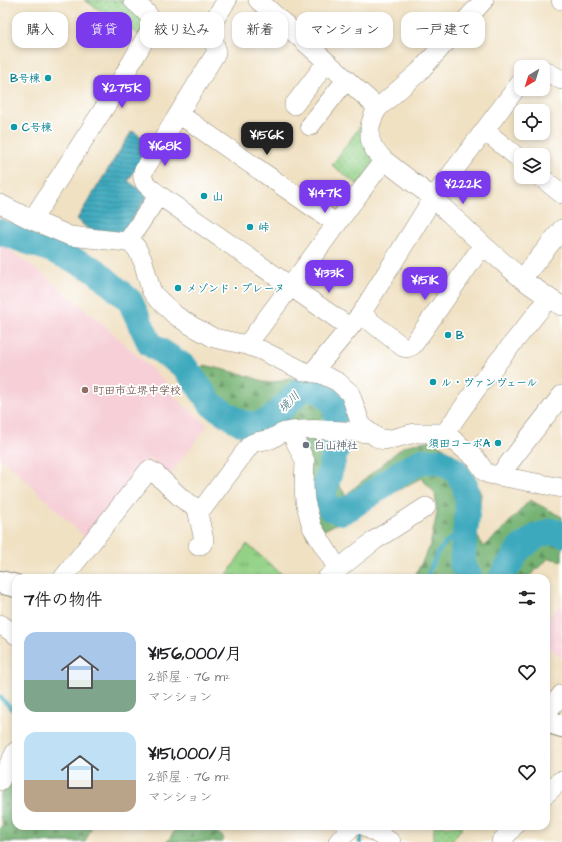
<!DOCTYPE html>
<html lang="ja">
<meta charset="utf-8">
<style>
body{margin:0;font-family:"Architects Daughter","Klee One",sans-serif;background:#f2f2f2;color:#202124;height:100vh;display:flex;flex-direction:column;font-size:15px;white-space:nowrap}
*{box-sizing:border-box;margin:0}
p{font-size:13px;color:#757577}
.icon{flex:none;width:22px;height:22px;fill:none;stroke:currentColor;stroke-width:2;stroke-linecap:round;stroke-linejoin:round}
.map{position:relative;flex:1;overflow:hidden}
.panel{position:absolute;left:12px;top:574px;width:538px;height:256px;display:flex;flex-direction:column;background:#fff;border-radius:12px;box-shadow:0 2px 6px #0003}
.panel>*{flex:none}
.guide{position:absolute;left:12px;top:12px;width:538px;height:36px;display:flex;gap:8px}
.needle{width:26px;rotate:218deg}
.buttons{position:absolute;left:514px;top:60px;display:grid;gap:8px}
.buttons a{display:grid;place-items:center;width:36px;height:36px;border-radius:8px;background:#fff;box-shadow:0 2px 6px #0003;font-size:20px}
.price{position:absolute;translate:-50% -34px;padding:0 9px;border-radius:8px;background:#7c3aed;color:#fff;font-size:13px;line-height:26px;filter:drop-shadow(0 1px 2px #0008)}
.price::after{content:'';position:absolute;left:50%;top:24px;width:12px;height:9px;margin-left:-6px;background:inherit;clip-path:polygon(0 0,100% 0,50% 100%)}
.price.current{background:#222;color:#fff}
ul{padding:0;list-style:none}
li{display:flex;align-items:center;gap:12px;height:100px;padding:0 12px}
li span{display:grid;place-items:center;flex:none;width:112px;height:80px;border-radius:12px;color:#555}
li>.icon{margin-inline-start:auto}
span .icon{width:48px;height:48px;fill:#fffc;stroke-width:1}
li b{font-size:17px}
h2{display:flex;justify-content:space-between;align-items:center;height:48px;padding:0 12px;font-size:17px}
.tag{padding:0 14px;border-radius:12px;background:#fff;box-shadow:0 2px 6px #0003;font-size:14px;line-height:36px}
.tag.current{background:#7c3aed;color:#fff}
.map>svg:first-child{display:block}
</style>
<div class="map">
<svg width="562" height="842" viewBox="0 0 562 842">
<defs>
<pattern id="grass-tufts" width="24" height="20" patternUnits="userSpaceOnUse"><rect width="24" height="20" fill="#93d186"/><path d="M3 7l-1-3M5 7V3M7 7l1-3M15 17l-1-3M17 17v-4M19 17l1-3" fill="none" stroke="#78aa6e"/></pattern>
<pattern id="forest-firs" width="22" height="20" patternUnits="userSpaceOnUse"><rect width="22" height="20" fill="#76b373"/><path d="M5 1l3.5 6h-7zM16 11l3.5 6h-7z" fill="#61925f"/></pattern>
<pattern id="park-dots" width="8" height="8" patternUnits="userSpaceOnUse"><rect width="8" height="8" fill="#93d186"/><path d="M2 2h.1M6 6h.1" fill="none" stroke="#78aa6e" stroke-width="1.8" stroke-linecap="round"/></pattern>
<pattern id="water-rules" width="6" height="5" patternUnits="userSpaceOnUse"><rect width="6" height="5" fill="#3da9bd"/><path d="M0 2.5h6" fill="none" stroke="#338a9a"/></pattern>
</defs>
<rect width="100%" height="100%" fill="#fff"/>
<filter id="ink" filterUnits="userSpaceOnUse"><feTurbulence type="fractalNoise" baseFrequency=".025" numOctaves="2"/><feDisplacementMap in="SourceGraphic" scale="8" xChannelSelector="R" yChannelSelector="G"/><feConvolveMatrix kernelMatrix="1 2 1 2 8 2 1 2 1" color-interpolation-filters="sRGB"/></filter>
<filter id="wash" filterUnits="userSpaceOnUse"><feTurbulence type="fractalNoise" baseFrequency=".012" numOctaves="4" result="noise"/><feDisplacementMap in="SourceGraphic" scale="16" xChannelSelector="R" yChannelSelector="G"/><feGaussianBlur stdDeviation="0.9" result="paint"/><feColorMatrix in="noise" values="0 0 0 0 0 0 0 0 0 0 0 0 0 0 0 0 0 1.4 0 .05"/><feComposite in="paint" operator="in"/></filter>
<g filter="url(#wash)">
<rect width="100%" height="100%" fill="#f0e1c3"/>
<path fill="#f6cfd7" d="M0,243L41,273L103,324L166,382L176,399L208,425L168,477L159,463L156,464L151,458L87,539L3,459L0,461Z
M562,603V658L546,644V621Z"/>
<path fill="url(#grass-tufts)" stroke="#5f7e58" d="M247,544L286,578H225Z"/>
<path fill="url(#forest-firs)" stroke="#506f4f" d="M204,365L242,374L269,383L300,377L337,394L350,414L337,483L346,495L404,446L430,440L444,448L468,466L481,494L477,535L483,547L502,530L530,500L562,517V561L549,558L527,578H412L415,576L430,546L437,513L435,493L421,478L336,524L308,538L303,521L296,426L254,420L221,403L196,373Z
M16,775V826H92L85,842H0V828L3,824L0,816V795Z
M192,826H210L224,838L222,842H167L176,829Z"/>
<path fill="url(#park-dots)" stroke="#5f7e58" d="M84,0H123L134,13L145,22L141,36Z
M366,118L373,163L358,185L332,165Z
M434,826H463L451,842H434Z"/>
<path fill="url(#water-rules)" stroke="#346a74" d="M132,131L152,143L128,181L146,194L147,197L123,233L91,232L77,219Z"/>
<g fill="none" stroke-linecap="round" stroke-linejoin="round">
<path stroke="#3da9bd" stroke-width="4.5" d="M427,578C435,554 441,543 464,530
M0,697L16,713
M360,842L363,830"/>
<path stroke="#3da9bd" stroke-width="26" d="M0,232L52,250L95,270L130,301L150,344L185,367L212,405L241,423L257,425L270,420L304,387L317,389L328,396L335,407L340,436L323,496L330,508L341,512L351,507L378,489L401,472L422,461H441L456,471L465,485L468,505L462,564L470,578
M501,578L519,549L537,536L552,531L562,534"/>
</g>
</g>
<g filter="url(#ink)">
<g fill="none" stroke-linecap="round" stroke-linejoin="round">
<g stroke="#8e8677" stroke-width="20">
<path id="minor" d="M227,0L210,26L216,49V53L143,172C141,184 151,188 159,195L349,327
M258,0L378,108
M484,0L419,72L378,108L373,117L370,126V139L374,149L384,160L433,198L483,245L522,279L549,298L562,306
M561,0H562
M543,70L562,80
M294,105L327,62
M179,114L337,224
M310,126L346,80
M485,131L521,160
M541,177L562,194
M0,204L32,220L70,236L127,242L136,247L143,261L151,290L156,297L175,315L192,326L214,338L247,345L261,350L303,371L321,374L338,382L350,393L360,422L364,428L376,437L384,440L395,438L415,433H445L476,459L485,472L489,474L562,488
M32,220L110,99L152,27C153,15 141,8 133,0
M127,242L159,195
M522,279L562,229
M361,314L403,347C407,349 410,347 413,345L483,245
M247,345L384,160
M312,373L361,314L433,198L521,82
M291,432L305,461L304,485L305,501L312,527L338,569
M445,433L477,388L549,298
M499,476L562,395
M197,509L203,507L206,504L250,445C256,440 264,441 271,439C275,437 280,433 285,432C312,427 342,431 370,433
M63,578L149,470L155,473L180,497L197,509L204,540L202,544L198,546
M327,578L375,540L426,507
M0,624L16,635
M546,713L562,694
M0,781L16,751
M546,794L560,781
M365,826L391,842
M338,842L352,826
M501,842L514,826"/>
</g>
<g stroke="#8e8677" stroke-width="24">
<path id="major" d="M0,582L16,586
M546,721L562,726"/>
</g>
<use href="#minor" stroke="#fff" stroke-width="19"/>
<use href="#major" stroke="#fff" stroke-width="22"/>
</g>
</g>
<g fill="#0f9aa8" stroke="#fff" stroke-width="1.5">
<circle cx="48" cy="78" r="4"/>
<circle cx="14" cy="127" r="4"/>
<circle cx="204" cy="196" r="4"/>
<circle cx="250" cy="227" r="4"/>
<circle cx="178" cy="288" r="4"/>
<circle cx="448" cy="335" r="4"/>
<circle cx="433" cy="382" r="4"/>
<circle cx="498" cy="443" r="4"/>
</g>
<circle fill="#8d6e63" stroke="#fff" stroke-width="1.5" cx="85" cy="390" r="4"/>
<circle fill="#6b7280" stroke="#fff" stroke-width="1.5" cx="306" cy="445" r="4"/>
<g text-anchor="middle" stroke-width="3.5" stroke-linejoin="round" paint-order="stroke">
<g font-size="11" font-weight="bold" fill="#0d838f" stroke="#fff" text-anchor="start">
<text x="40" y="82" text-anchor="end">B号棟</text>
<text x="22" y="131">C号棟</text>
<text x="212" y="200">山</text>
<text x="258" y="231">峠</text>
<text x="186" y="292">メゾンド・プレーヌ</text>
<text x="456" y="339">B</text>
<text x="441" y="386">ル・ヴァンヴェール</text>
<text x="490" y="447" text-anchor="end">須田コーポA</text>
</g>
<g font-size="11" font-weight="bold" fill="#785e54" stroke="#fff" text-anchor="start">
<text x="93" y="394">町田市立堺中学校</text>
</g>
<g font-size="11" font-weight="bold" fill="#5b616d" stroke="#fff" text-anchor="start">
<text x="314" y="449">白山神社</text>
</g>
<g font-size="12" font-style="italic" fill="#33646d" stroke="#fff">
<text transform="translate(289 402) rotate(-45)" y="4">境川</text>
</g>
</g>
</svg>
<div class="buttons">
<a><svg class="needle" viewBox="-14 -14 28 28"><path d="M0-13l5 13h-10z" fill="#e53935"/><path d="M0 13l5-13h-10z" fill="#757577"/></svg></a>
<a><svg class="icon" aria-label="locate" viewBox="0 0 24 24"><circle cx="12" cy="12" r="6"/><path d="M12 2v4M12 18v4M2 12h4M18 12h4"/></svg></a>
<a><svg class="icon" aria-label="layers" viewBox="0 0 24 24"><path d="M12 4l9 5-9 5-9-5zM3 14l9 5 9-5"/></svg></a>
</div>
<b class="price" style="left:122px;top:109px">¥275K</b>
<b class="price current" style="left:267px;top:156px">¥156K</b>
<b class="price" style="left:165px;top:167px">¥168K</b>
<b class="price" style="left:463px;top:205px">¥222K</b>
<b class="price" style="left:325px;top:214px">¥147K</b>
<b class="price" style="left:329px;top:294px">¥133K</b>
<b class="price" style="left:425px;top:301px">¥151K</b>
<div class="guide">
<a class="tag">購入</a>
<a class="tag current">賃貸</a>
<a class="tag">絞り込み</a>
<a class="tag">新着</a>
<a class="tag">マンション</a>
<a class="tag">一戸建て</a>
</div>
<section class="panel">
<h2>7件の物件<svg class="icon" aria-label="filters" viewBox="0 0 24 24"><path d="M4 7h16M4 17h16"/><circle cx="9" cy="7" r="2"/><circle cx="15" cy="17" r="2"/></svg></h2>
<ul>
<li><span style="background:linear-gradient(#a9c7e8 60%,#7fa58c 0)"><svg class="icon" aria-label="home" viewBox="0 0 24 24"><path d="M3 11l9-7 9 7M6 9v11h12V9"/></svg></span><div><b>¥156,000/月</b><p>2部屋 · 76 m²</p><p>マンション</p></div><svg class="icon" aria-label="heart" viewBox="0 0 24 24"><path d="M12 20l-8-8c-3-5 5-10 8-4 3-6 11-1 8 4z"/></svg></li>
<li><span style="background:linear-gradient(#bfe0f5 60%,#b9a48a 0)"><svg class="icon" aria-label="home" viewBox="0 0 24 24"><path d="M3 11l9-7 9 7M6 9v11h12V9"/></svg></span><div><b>¥151,000/月</b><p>2部屋 · 76 m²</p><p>マンション</p></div><svg class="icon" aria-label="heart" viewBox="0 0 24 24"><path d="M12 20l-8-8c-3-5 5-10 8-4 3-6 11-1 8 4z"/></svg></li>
</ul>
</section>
</div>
